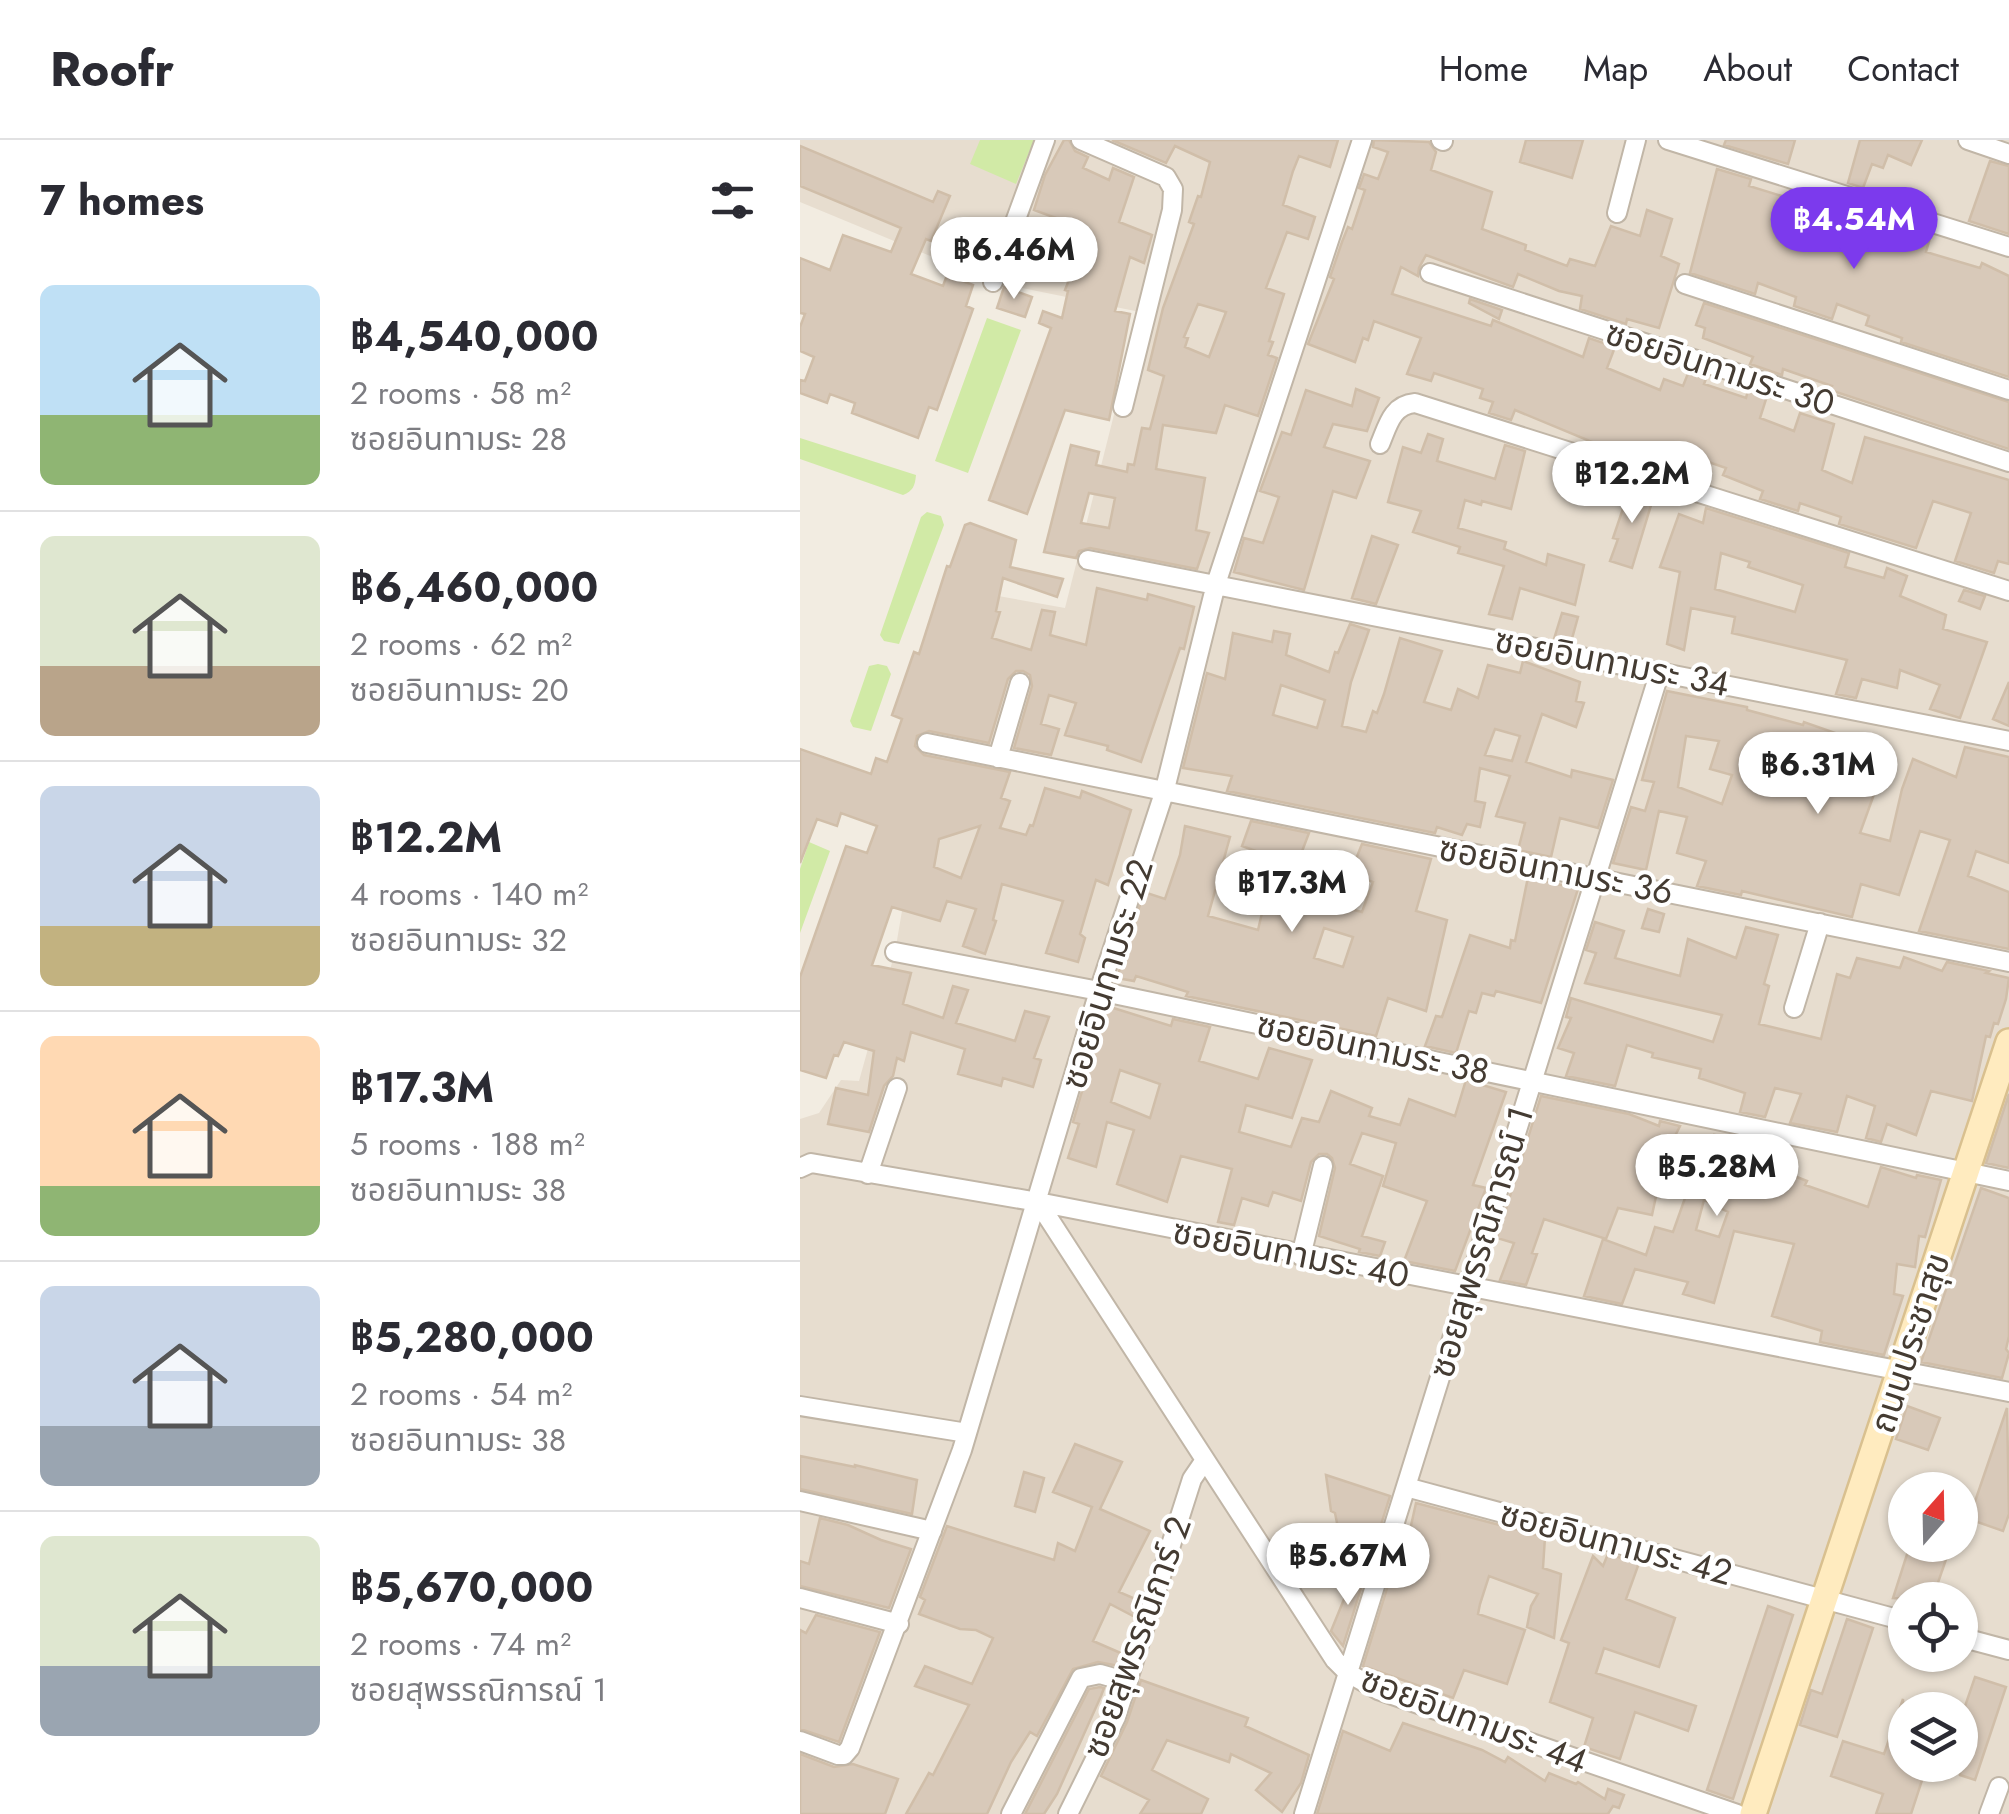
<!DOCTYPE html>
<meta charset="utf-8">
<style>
body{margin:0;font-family:Jost,"Noto Sans Thai",sans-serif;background:#f2f2f3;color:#2b2b33;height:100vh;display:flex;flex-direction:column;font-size:38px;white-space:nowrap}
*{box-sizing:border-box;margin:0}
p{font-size:32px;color:#7c7c81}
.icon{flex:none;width:55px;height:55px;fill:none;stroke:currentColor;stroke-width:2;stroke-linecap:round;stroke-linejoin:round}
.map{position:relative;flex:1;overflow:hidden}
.sheet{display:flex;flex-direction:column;background:#fff;width:800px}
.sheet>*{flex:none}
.needle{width:65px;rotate:20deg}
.buttons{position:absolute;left:1088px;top:1332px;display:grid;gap:20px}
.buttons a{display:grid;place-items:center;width:90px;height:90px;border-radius:50%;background:#fff;box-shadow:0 2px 8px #0004;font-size:50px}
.price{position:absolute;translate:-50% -85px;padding:0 22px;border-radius:35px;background:#fff;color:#222;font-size:32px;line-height:65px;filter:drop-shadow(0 2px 5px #0008)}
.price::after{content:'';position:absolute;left:50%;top:60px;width:30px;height:22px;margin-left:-15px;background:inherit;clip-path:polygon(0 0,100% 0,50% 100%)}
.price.active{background:#7c3aed;color:#fff}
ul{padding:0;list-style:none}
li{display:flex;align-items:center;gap:30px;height:250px;padding:0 40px}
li+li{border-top:2px solid #e1e1e2}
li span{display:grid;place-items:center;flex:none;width:280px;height:200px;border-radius:15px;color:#555}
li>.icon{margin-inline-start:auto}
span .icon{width:120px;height:120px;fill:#fffc;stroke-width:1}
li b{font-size:42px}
h2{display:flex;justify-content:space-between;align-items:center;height:120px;padding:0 40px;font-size:42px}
header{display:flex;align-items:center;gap:60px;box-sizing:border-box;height:140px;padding:0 50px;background:#fff;border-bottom:2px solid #e1e1e2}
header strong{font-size:48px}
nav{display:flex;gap:55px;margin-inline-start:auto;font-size:35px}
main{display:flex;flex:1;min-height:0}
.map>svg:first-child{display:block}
</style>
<header>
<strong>Roofr</strong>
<nav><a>Home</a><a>Map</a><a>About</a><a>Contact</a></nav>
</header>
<main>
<section class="sheet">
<h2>7 homes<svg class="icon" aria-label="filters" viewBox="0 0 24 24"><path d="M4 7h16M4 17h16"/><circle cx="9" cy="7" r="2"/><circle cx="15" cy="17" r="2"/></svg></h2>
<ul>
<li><span style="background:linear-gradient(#bfe0f5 65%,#8fb573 0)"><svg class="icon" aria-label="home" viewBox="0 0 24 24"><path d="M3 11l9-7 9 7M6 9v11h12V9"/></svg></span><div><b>฿4,540,000</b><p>2 rooms · 58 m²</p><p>ซอยอินทามระ 28</p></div></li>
<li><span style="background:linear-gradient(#dfe7d0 65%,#b9a48a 0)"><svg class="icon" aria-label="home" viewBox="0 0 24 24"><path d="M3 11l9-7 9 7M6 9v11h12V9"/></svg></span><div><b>฿6,460,000</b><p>2 rooms · 62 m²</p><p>ซอยอินทามระ 20</p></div></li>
<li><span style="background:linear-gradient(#c9d6e8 70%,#c2b280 0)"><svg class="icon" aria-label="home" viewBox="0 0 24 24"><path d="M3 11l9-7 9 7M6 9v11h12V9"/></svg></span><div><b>฿12.2M</b><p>4 rooms · 140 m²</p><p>ซอยอินทามระ 32</p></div></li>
<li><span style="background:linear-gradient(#ffd9b3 75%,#8fb573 0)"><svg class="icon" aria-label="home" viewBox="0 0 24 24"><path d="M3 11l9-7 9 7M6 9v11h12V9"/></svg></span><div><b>฿17.3M</b><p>5 rooms · 188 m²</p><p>ซอยอินทามระ 38</p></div></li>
<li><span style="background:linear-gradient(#c9d6e8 70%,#9aa5b1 0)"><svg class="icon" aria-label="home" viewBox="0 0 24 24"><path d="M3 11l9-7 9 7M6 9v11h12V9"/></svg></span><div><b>฿5,280,000</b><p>2 rooms · 54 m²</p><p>ซอยอินทามระ 38</p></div></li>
<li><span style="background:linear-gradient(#dfe7d0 65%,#9aa5b1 0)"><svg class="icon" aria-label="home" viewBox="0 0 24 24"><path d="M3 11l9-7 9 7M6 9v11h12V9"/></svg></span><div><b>฿5,670,000</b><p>2 rooms · 74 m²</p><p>ซอยสุพรรณิการณ์ 1</p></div></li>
</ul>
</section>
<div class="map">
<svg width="1209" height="1674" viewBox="0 0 1209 1674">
<rect width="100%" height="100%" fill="#f2ece1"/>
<path fill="#e7ddcf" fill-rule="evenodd" d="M0,0H1209V1674H0V979L19,973L41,940L59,941L95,812L114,700L107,696L122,608L170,451L265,468L340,172L193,142L0,62ZM1105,1350H1160V1405H1105ZM1105,1460H1160V1515H1105ZM1105,1570H1160V1625H1105Z"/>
<path fill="#d1eaa6" d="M180,0H234L216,44L170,24Z
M187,178L221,190L168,333L135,321Z
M0,298L116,335C115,346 113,351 103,355L0,319Z
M127,372L141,376L144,385L99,504L84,501L80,495L121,377Z
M78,524L87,526L91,534L71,591L53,587L50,581L69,526Z
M9,702L30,711L0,793V729Z"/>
<path fill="#d8c9b9" stroke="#d0bea9" stroke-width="2.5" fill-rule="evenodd" d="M264,0H269L275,11L288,17L283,28L309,40L313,28L334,37L319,82L352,95L344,123L330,117L315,171L330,174L309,280L265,270L227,374L189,360L251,188L239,183L243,171L262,178L268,151L265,150L289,90L234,70L245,35Z
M312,0H538L530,27L499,16L493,31L483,65L515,77L508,99L487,92L466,148L484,154L469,201L473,202L468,215L477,218L458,276L425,265L416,293L363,285L356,329L405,338L396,390L409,393L397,429L290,408L279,411L276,418L244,412L271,305L299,312L296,325L327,332L328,324L334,325L342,288L350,289L364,236L348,230L363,168L394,84L389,82L398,56L401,57L410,22L375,6L366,23ZM398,164L426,172L409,217L385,207L388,198L384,197ZM289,353L315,358L309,388L281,383Z
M574,0L629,2L636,12L631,30L692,52L682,89L726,105L725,110L767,126L770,119L795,126L811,86L840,96L847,70L872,79L861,116L879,124L859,188L827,179L826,184L780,169L782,156L759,151L718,134L713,147L626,115L619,128L618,136L601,127L592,154L691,186L693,180L783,217L789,198L815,207L807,228L860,250L864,239L883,246L889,231L907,236L904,244L946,258L948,250L967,256L960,278L994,291L1000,273L1034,284L1022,330L1052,343L1065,297L1209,340V424L1198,421L1194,433L1155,421L1171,373L1133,361L1116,408L1039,384L1041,377L1000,363L998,371L960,359L963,351L923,335L926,328L880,312L879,315L867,310L861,328L796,307L797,304L715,270L711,280L689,273L693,262L680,258L683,249L634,233L631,241L607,234L621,198L574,181L568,200L563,198L555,222L508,204L534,139L530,137L542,102L548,87L552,89L565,50L559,48L564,34L578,39L588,12L573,7Z
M726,0H783L772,38L720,22Z
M926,0H995L988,24L924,5Z
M1060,0H1122L1111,25L1088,15L1083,28L1072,24L1063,48L1048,43Z
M0,6L133,62L138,51L150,56L131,101L126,99L111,134L143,146L147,135L173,145L166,166L173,169L137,270L129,267L118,298L52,273L55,263L30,254L27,263L0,253V240L5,241L14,217L0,211V187L5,174L0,173V118L30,130L43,95L91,112L101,88L0,46Z
M1190,21L1209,26V94L1169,81Z
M917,29L951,39L949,46L988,58L990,51L1042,68L1035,98L1060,106L1067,79L1130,98L1126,112L1180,128L1182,123L1209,136V237L1101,202L1102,198L1066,185L1069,176L1037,164L1032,179L994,166L996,157L958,143L955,154L890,133Z
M204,147L232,157L225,177L197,168Z
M670,159L702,170L699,179L669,163Z
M904,163L1209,262V309L1030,250L1032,246L983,229L982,235L950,224L953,217L903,198L905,188L896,185Z
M556,249L579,258L567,291L533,284L524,307L570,321L556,358L533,351L504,450L434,432L444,398L463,403L479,357L460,351L482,292L491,295L506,250L552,266Z
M628,294L643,299L637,321L695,339L705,305L725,311L711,369L682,361L681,365L665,360L658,388L706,402L704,409L746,425L748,414L784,425L775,465L720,448L712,479L689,474L704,426L658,413L660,407L613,392L621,371L588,362L603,307L621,313Z
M831,345L855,352L832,428L810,421L818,399L813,398Z
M906,368L1049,413L1045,427L1084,438L1087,428L1107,436L1100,456L1146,475L1143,489L1187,502L1160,578L1130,569L1140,545L1100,530L1097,548L1062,539L1056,558L1036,554L1047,520L932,493L935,477L891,468L884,510L867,504L880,432L860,427L879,374L903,383ZM921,413L950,422L948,427L1003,445L995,472L915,449Z
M170,383L216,400L210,427L263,439L257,457L203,438L196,471L200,472L192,498L231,510L242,470L255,472L250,495L286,505L297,448L347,460L348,454L394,467L384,509L380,508L341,622L307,610L308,606L265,595L276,563L249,555L241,584L259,589L251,615L214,608L232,546L230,535L223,531H216L208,539L189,603L129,591L117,596L115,606L124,615L210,632L201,658L210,661L200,688L226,695L230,685L233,686L245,648L280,658L282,651L331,670L308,745L296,740L280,794L285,798L278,822L246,813L263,761L202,744L193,780L196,781L185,814L163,806L176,769L147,761L140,781L92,767L72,825L111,833L103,864L143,878L153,846L168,850L156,883L215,901L225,871L249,877L234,918L241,920L233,947L203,938L201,946L158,934L165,909L111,892L104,921L97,918L93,936L84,946L69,992L28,984L36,948L68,955L74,911L44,902L38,916L34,915L26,938L0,930V837L46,706L67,713L77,686L41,673L37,686L17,679L0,723V609L71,634L76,618L87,622L102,579L92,575L114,512L119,514L147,426L150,427L165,385ZM180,686L161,738L134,727L139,699Z
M572,396L598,405L576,464L552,458Z
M1164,450L1185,456L1180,469L1159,461Z
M762,473L778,477L771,502L754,499Z
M550,484L569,490L551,542L542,586L566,592L573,571L577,573L584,554L600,498L642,511L624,562L651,570L658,549L678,558L688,525L720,533L723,521L780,542L776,561L784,563L776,587L742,574L726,622L771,637L772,630L813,640L798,688L760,678L751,717L718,710L725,683L696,676L710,636L680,628L675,661L685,663L680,687L667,684L662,695L637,687L635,693L427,651L432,636L383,628L407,533L425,539L433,493L472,502L474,491L490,494L486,515L529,532L535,512L538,513ZM481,545L525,560L517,588L473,575ZM695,589L720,596L712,621L685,615Z
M1209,542V586L1193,579Z
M867,551L947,567V570L1003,585L1004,582L1058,601L1050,625L1081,635L1060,693L1090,701L1102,649L1113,619L1156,637L1165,607L1209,617V723L1176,711L1168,736L1209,752V809L1119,791L1150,700L1120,691L1099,755L1061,744L1052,777L942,751L941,755L897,746L906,721L877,713L887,677L859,671L846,730L813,723L831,667L845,671L854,642L842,640ZM886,596L919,601L910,629L932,635L922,664L878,647Z
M451,681L509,693L501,714L541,727L529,764L562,772L573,742L550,734L562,704L631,719L616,771L647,780L626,871L588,858L576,896L386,856L388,852L336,836L334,841L317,838L344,752L365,759L380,715L385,686L430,697L408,776L458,790L475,718L442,706ZM524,788L553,797L543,827L514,818Z
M728,737L778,749L741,863L696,851L694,856L682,853L676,873L669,871L656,913L625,906L636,876L642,877L670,795L710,808L711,800L715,801Z
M848,769L864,774L859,792L842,788Z
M795,782L824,791L815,818L880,836L888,799L936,818L946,787L978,795L964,844L969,846L959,884L1021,899L1037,834L1050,838L1057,818L1100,828L1104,817L1142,831L1147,822L1189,831L1186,833L1209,838L1206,859L1198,884L1194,883L1190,897L1186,896L1172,961L1131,951L1116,995L1087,984L1081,1002L1066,998L1075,966L1047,956L1037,992L990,983L1001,954L975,948L965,977L940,972L945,953L899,938L901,929L852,917L853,913L827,905L815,946L766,936L774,913L758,908L771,878L766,877L771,858L913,902L922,875L785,843L796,813L786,810Z
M307,866L371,886L373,879L410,887L399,921L458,939L469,908L512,920L492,978L446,965L439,992L491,1007L502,978L519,982L531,951L572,968L569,976L600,985L609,959L655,976L666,940L706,952L673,1045L686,1048L655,1131L604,1121L627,1061L583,1046L596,1003L562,993L550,1024L583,1036L562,1096L585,1102L580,1116L559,1112L560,1109L519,1096L535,1028L532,1018L527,1014H519L511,1022L501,1061L473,1052L468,1066L442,1058L434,1085L418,1082L432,1029L381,1016L367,1062L317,1044L334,990L307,982L296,1027L268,1018L279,984L273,982ZM320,930L360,944L350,978L311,962Z
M1209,954V1028L1186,1023Z
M741,956L829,974L859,986L860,981L880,986L874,998L908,1010L914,995L972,1004L978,1007L974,1028L1007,1041L1005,1045L1068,1067L1081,1027L1116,1038L1117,1035L1141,1040L1125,1097L1119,1096L1115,1127L1097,1124L1094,1154L1103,1156L1084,1215L1020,1202L1022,1191L972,1176L994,1104L934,1091L914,1163L883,1154L888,1142L835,1129L822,1164L784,1156L803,1099L846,1115L855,1087L873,1092L895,1030L867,1022L863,1034L861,1033L852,1075L818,1068L806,1099L744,1079L732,1113L737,1114L726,1145L700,1140L714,1103L697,1098ZM904,1060L928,1072L919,1097L896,1090Z
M1181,1048L1209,1058V1196L1206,1209L1209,1213L1202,1238L1121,1222Z
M1107,1266L1140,1278L1128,1310L1096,1299Z
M1207,1268L1209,1374L1203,1391L1169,1379Z
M275,1304L322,1322L300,1369L350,1391L319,1452L340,1461L335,1477L310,1464L293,1501L323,1514L319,1526L298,1522L273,1529L237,1596L230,1592L211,1622L187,1674H106L129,1633L133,1635L169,1565L115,1546L125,1526L172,1544L193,1498L176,1490L160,1489L119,1474L125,1460L120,1457L147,1386L254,1420L258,1403L275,1411L292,1367L253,1352Z
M0,1316L55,1327V1325L117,1340L112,1374L0,1349Z
M224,1332L244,1338L235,1372L215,1366Z
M526,1335L590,1356L569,1423L530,1407L538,1388L535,1373L531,1371Z
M616,1363L745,1397L743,1428L761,1434L754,1498L727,1487L731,1466L738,1454L689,1436L680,1464L678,1474L725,1490L707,1544L664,1530L653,1558L563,1526L589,1442L598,1445Z
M20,1378L48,1385L81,1400L111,1409L89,1468L0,1446V1421L9,1424Z
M1110,1405H1151L1132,1460L1093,1458Z
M808,1414L839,1423L826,1459L875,1478L859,1527L804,1508L796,1533L896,1566L888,1591L835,1572L820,1619L784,1607L793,1578L750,1562L769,1503L761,1500L793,1416L803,1426Z
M556,1430L566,1433L543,1506L531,1491Z
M968,1466L993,1475L933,1659L907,1650Z
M16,1475L80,1492L39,1602L0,1589V1490L6,1493Z
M1047,1479L1073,1488L1037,1597L1000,1585L1011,1550L1022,1554Z
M1175,1537L1206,1547L1175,1640L1160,1635V1581Z
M341,1540L448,1578L445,1586L509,1615L501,1643L482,1672L456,1650L471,1633L431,1614L429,1622L367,1600L352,1630L408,1659L401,1674H340L349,1660L301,1636L327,1582Z
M300,1547L304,1548L301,1556L257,1654L244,1674H225L289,1549Z
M1103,1559L1105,1625H1127L1111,1674H1076L1083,1654L1031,1636L1043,1601L1084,1614Z
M603,1583L682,1610L705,1622L708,1617L745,1641L749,1633L776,1644L778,1642L805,1659L808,1649L824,1655L819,1668L813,1666L808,1674H517L543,1591L590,1611Z
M0,1614L34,1627L53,1624L98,1639L85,1674H0Z"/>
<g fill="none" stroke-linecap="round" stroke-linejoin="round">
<g stroke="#c1b6a7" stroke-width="22">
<path id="street" d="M281,0L366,37L373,49L372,70L323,267
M641,0L643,1
M868,0L1209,107
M1168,0L1209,14
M817,73L836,0
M630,133L1209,322
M193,142L245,0
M885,144L1209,250
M580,304C588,285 592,265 615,263L1209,451
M288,420L1209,601
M127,603L1209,822
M198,618L220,543
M95,812L299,851L1209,1041
M994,868L1020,783
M0,1028L11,1023L238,1062L1209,1252
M68,1034L97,948
M238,1062L535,1520L548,1533L578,1550L937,1674
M501,1116L523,1026
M0,1266L167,1293
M606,1347L1105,1481
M0,1361L132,1391
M0,1458L99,1484
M1160,1497L1209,1510
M0,1601L38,1615H44L50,1608L162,1310L299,851L364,653L416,444L562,0
M211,1674L281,1538L300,1534L328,1542
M268,1674L316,1577L392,1339L405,1320
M504,1674L860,531
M1189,1674L1199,1647"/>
</g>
<g stroke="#d9c08f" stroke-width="30">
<path id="secondary" d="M953,1674L1209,902"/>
</g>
<use href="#street" stroke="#fff" stroke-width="18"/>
<use href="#secondary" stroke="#ffebbf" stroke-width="25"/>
</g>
<g text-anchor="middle" stroke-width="8" stroke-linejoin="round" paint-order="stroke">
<g font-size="35" fill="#443b32" stroke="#fff">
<text transform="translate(920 228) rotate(18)" y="12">ซอยอินทามระ 30</text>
<text transform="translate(812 522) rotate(11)" y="12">ซอยอินทามระ 34</text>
<text transform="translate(756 730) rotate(11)" y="12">ซอยอินทามระ 36</text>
<text transform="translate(307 834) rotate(-73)" y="12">ซอยอินทามระ 22</text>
<text transform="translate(573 908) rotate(12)" y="12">ซอยอินทามระ 38</text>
<text transform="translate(681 1102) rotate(-73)" y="12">ซอยสุพรรณิการณ์ 1</text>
<text transform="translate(491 1113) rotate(11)" y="12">ซอยอินทามระ 40</text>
<text transform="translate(1110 1203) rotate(-72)" y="12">ถนนประชาสุข</text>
<text transform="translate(816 1403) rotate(15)" y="12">ซอยอินทามระ 42</text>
<text transform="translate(337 1497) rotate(-70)" y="12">ซอยสุพรรณิการ์ 2</text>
<text transform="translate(674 1580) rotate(21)" y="12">ซอยอินทามระ 44</text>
</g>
</g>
</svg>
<div class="buttons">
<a><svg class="needle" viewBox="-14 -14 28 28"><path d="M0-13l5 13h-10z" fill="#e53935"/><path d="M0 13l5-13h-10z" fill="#7c7c81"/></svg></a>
<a><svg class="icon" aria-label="locate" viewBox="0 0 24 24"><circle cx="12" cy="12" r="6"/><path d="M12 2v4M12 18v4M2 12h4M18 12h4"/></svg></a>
<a><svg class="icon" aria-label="layers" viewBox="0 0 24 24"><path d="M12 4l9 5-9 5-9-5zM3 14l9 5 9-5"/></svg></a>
</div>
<b class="price active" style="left:1054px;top:132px">฿4.54M</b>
<b class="price" style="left:214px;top:162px">฿6.46M</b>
<b class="price" style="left:832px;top:386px">฿12.2M</b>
<b class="price" style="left:1018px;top:677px">฿6.31M</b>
<b class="price" style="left:492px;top:795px">฿17.3M</b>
<b class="price" style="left:917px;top:1079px">฿5.28M</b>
<b class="price" style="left:548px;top:1468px">฿5.67M</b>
</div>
</main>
